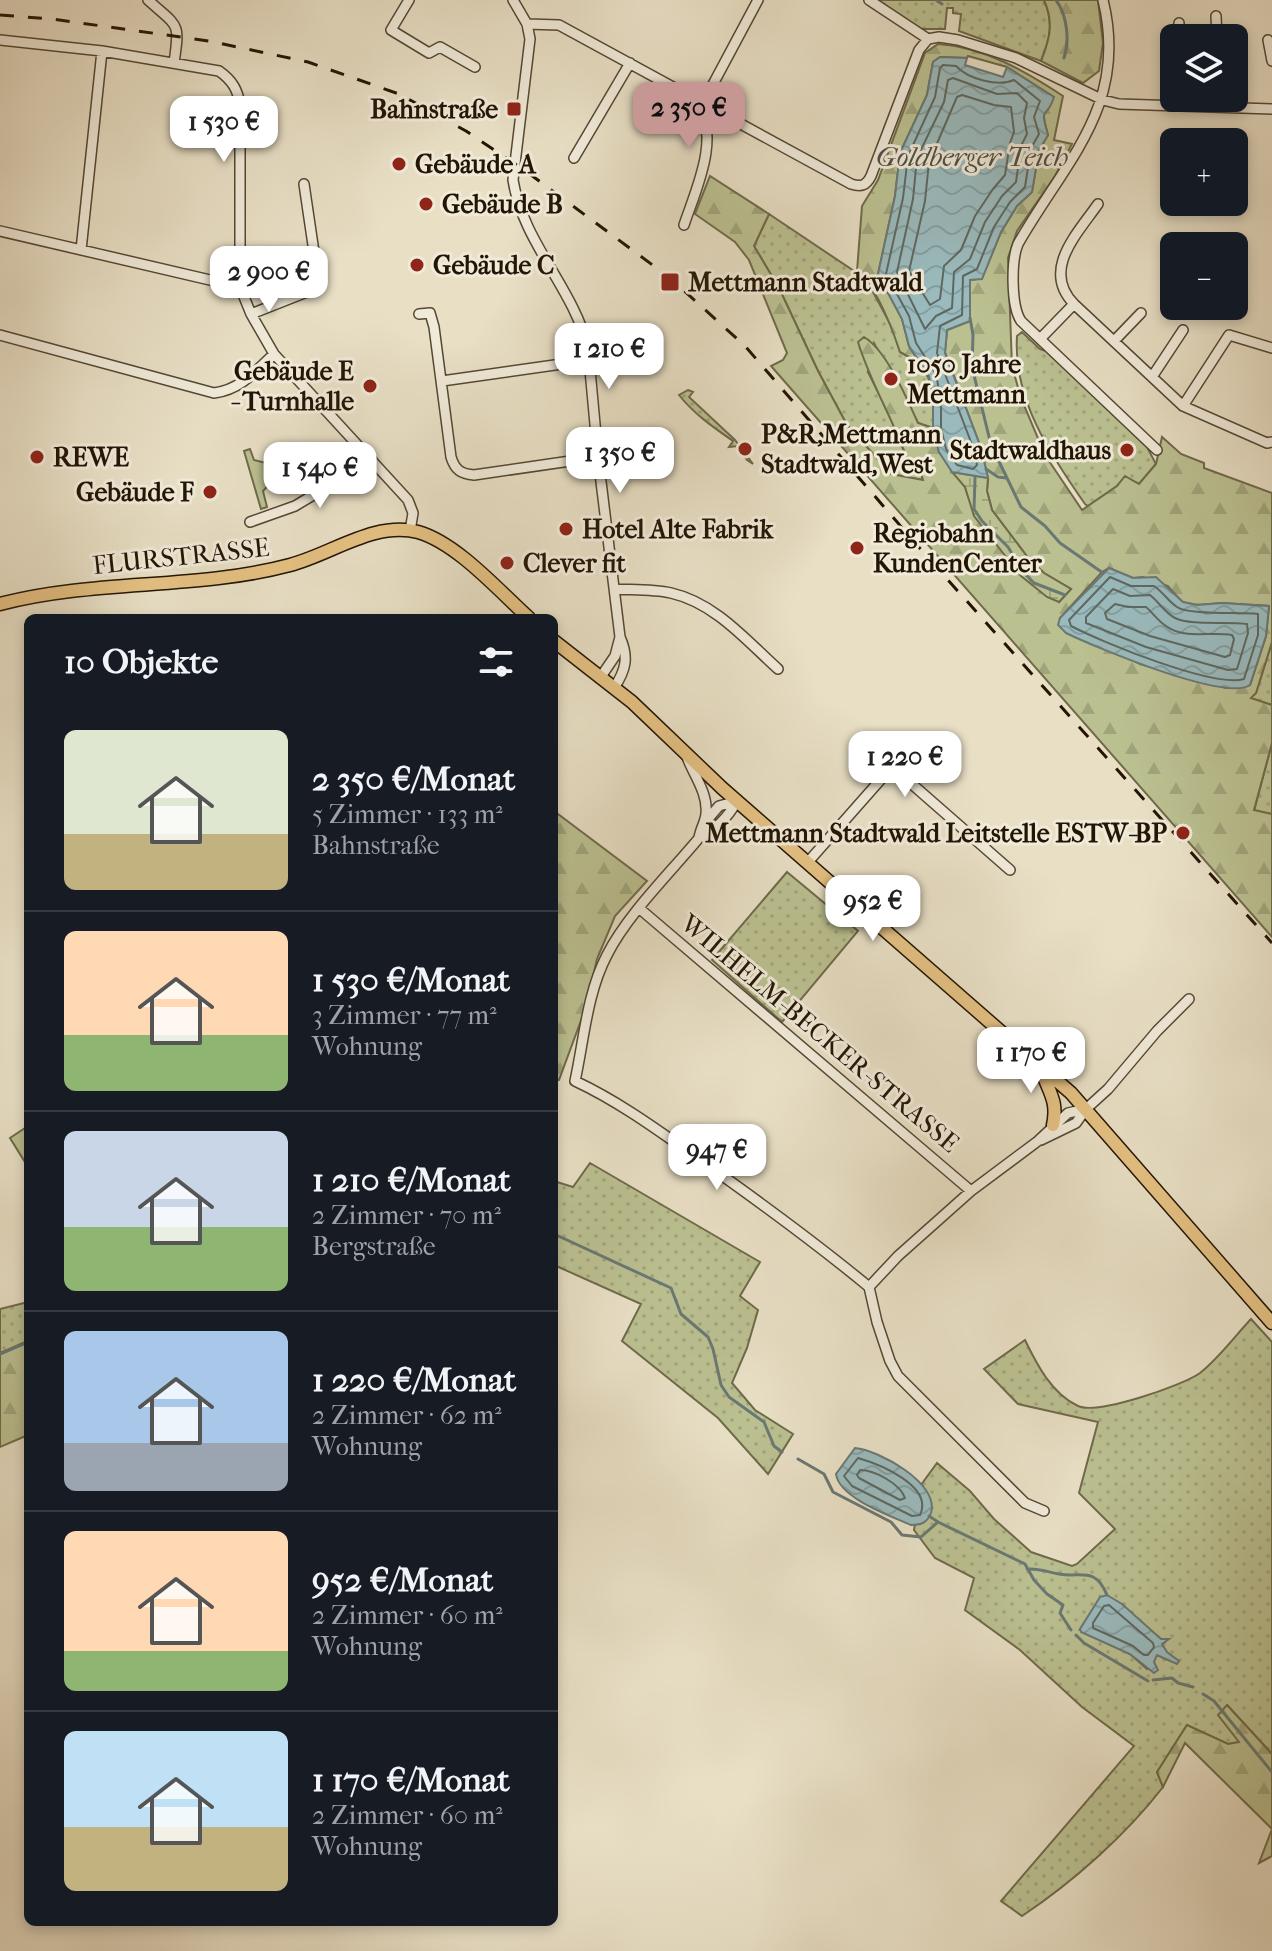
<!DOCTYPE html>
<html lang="de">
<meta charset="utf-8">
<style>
body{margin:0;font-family:"IM FELL French Canon",serif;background:#242831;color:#f1f3f6;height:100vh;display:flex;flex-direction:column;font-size:30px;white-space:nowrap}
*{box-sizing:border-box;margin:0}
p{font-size:26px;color:#9ea1a6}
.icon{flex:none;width:44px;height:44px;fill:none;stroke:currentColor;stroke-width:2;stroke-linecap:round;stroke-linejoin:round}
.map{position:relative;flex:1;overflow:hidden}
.drawer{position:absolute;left:24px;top:614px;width:534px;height:1312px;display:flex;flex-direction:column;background:#171b24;border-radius:12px;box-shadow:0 4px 12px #0003}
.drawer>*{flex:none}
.buttons{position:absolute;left:1160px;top:24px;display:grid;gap:16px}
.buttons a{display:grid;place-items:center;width:88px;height:88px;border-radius:12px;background:#171b24;box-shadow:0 4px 12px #0003;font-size:40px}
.price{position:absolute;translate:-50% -68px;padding:0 18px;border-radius:16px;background:#fff;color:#222;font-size:26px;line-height:52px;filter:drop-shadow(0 2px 4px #0008)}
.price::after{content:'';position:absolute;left:50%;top:48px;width:24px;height:18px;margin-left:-12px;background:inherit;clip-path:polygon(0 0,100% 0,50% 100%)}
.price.on{background:#c59692;color:#111}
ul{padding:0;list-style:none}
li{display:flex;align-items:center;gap:24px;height:200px;padding:0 40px}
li+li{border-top:2px solid #363941}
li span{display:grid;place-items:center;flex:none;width:224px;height:160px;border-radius:12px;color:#555}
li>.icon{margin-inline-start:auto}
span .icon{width:96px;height:96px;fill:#fffc;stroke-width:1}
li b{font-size:34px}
h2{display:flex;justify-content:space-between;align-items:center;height:96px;padding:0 40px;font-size:34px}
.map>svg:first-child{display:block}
</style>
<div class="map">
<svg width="1272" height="1951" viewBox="0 0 1272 1951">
<defs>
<pattern id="grass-dots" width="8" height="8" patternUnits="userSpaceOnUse" patternTransform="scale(2)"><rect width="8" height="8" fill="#bbc091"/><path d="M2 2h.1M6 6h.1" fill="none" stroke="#a0a47b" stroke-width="1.8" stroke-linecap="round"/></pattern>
<pattern id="forest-firs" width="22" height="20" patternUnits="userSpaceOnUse" patternTransform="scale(2)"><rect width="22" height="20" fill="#bbc091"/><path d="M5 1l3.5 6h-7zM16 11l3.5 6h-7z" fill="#a0a47b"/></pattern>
<pattern id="wetland-marsh" width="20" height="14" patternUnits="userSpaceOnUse" patternTransform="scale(2)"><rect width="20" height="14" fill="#bbc091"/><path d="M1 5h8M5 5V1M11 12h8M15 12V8" fill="none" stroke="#a0a47b"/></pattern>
<pattern id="water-waves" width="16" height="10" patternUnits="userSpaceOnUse" patternTransform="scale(2)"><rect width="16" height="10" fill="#9ababd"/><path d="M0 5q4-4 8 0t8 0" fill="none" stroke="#849fa1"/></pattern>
</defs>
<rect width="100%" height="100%" fill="#e8dfc5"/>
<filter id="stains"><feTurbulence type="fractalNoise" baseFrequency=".0025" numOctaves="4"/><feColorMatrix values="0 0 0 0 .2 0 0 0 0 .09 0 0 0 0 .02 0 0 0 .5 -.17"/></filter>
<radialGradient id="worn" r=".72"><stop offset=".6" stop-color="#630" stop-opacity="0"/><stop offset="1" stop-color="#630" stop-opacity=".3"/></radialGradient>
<path fill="url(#grass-dots)" stroke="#6f6a4a" stroke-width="2" fill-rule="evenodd" d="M876,0H1044C1054,22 1050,39 1041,61L959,31L961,14L953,13V8H947L945,29H921Z
M769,214L866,279L893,329L900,352C937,371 933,391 933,428L918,423L874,343L868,372L888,412L909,464L919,466L923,480L891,474L847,425L818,371L779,288L754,246Z
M1022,332L1040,349L1049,352L1147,447L1156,464L1139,484L1125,477L1117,486L1088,506L1085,504C1050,454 1013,399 1017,336Z
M688,390L693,392L689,397L735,440L753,464L747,460L738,446L729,447L733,441C713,427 694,414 679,395Z
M1272,642V705L1250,698L1256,693Z
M1272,743V814L1254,811Z
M787,872L858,931L782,1022L712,960Z
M590,1163L760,1262L740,1296L758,1310L747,1348L732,1383L755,1410L793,1434L768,1474L718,1418L622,1341L641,1304L554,1265V1181L573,1187Z
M28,1302V1341L0,1353V1309Z
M1251,1319L1272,1342V1754L1227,1705L1240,1742L1228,1744L1187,1725L1157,1772L1163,1787C1126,1835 1073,1882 1022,1916L1001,1901L1134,1746L1082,1707L1020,1650L965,1610L974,1578L935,1558L914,1530L921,1485L937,1463L970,1491L994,1519L1031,1552L1072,1566L1077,1564L1115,1529L1079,1493L1098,1422L1018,1404L984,1369L1025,1340C1037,1365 1052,1394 1078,1406C1097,1415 1182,1386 1200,1373C1219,1358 1235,1336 1251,1319ZM1122,1604L1137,1620L1165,1642L1162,1644L1169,1660L1157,1655L1147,1669L1130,1654L1080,1630Z"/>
<path fill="url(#forest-firs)" stroke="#6f6a4a" stroke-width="2" fill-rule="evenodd" d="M1044,0H1098L1103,43L1099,71L1083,83L1041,61C1050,39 1054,22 1044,0Z
M938,44C984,47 1025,71 1063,96L1054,140L1072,144L1055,176L1017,231L1008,258L1012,366L1021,398L1045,455L1082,510L1117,486L1125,476L1139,484L1156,464L1162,437L1181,454L1204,463V468L1272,493V642L1256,693L1251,698L1272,705V743L1254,810L1272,814V937L771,366L783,360L787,353L749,260L735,242L695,214L710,176L769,214L754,246L779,288L818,371L847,425L891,474L923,480L919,466L909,464C895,422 871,385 858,342L864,337C887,351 906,397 918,423L933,428L939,452L965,487L969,499L1059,602L1071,589L1044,573L1029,559L992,510L987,491L988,478L981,448L945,352L947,330L970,321V280L982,278L1001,232L1017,206L1032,192L1039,150L1048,135C1039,102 1047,121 1053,97L1007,67L968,56L967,58L940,57L933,62L927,95L900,153L895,196L878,274L902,319L909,346L919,362L900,352C892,328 877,287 857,271L862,206L878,180L925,53ZM1109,568L1133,578L1143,577L1168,586L1182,602L1197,605L1222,603L1269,606L1266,636L1250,685L1226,688L1140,664L1060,618L1102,572Z
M554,811L647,881L615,916L597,959L586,1007L559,1080L554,1081Z
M28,1126V1167L10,1138Z
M28,1341V1435L0,1447V1353Z
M1227,1705L1272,1754V1856L1259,1863L1272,1829L1185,1743L1163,1787L1157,1772L1187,1725L1228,1744L1239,1742L1218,1715Z"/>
<path fill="url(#wetland-marsh)" stroke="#6f6a4a" stroke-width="2" d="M952,472L988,478L987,491L992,510L1029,559L1044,573L1071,589L1059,602L1047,597L1021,576L974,516L965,487Z"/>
<path fill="#bbc091" stroke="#6f6a4a" stroke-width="2" d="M250,449L254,460L270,464L274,479L263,491L267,507L261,509L244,451Z"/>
<path fill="url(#water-waves)" stroke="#6a7873" stroke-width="2" d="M940,57L967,58L965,65L1003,77L1007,67L1054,97C1046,122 1039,103 1048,135L1039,150L1032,192L1017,206L1001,232L982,279L970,280V321L947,330L945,353L981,448L988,478L952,472L939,452L933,428V402L929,376L909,346L902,319L878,274L895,196L900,153L927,95L933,62Z
M1109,568L1133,578L1156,577L1183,602L1197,605L1222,603L1269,606L1266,636L1250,685C1225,702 1095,647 1066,633L1058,625L1060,618Z
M855,1448C878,1450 940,1483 931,1513C927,1523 921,1525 911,1525C891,1516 839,1498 836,1474Z
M1107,1595L1122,1604L1161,1639H1169L1162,1644L1167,1652L1179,1661L1177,1664L1157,1655L1154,1662L1158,1670L1154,1673L1130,1654L1081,1632L1080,1629L1100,1597Z"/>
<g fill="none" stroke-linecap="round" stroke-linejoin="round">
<path stroke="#5e6860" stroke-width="2" d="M943,65L956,66C968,79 998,87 1014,80L1040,101L1034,117L1039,134L1031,148L1025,187L1010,202L994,227L977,269L963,276L962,315L940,326L937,353L974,450L977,465L973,469L957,465L946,449L941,428V401L936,374L916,343L909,316L886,274L903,198L908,156L935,97L940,68Z
M953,78L997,94L1017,93L1027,103L1024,118L1027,134L1021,146L1016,182L1002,196L985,222L970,259L954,272L952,308L936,316L925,329L897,272L913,199L917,158L944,102L948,80Z
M962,95L994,105L1011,107L1014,132L1010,143L1005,175L993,189L975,216L961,250L944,266L940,299L930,305L909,271L925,201L929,162L957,97Z
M1110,577L1131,586H1154C1163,592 1168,601 1177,607C1187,615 1241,612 1258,614V635L1244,679C1213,688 1102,642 1071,626L1069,620Z
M1113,589L1130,596L1150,595C1159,602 1165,613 1175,618C1191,626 1227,621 1247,624L1248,633L1237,669L1228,670L1146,647L1086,623V617Z
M1115,604L1128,607H1146C1153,613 1158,621 1166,626C1185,640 1210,631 1232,635L1234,639L1230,655L1225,657L1150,636L1107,619L1105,613Z
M858,1458C879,1464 934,1486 920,1515L912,1516L852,1486L844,1476Z
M860,1470C875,1470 900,1484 905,1498L900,1500L859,1478L857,1475Z
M1109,1605L1153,1643L1154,1647L1148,1655H1144L1133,1646L1093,1628V1623L1104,1606Z"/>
<path stroke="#6a7873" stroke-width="3" d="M936,0L942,4
M1056,0C1067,15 1070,40 1064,58
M970,318L973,335L972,367L991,445L1021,507L1045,526L1060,543L1103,573
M986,469L998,477L1006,478
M975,478L974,509L982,521L1008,547L1023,572L1034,583L1065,595
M554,1234L671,1288L681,1314L708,1337L713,1349L721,1385L729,1397L764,1422L774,1446L782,1452
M0,1354L28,1342
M798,1459L824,1474L833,1492L891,1522L902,1535L921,1537L938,1522L1025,1564L1034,1580L1047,1594L1063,1605L1060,1613L1071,1630
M929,1516L938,1522
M1027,1569C1040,1568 1047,1572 1059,1574C1081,1578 1095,1566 1107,1595
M1076,1635L1084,1643L1148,1681
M1153,1680L1172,1678L1178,1683L1193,1687
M1203,1694L1214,1701L1272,1772"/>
<g stroke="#544834" stroke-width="12">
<path id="minor" d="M148,0C179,28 180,21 174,63
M409,0L391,30L429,53L440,47L475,67
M513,0L527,24L530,39L513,180C523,243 573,287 588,348L598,457L620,637C629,657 626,670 614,688
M869,0L928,39L939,37L958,40L1016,58L1103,100L1119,104L1272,109
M1103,0C1129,106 1065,161 1018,244C1011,261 1011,306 1021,321L1157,450
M1216,16L1217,38
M527,24L559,25L851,184C861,187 866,186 871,176L919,50L928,39
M1177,38L1179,23
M0,40L102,51L219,71C232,80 238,90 240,105V287L251,314L274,354L408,500L413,513L410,531
M1268,40L1272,61
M703,103L758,0
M1169,106L1174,65
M574,158L630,63
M684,225C696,189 721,138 697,101
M0,231L240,287
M81,250L102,51
M1074,304C1041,270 1077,234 1098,204
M251,314L312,290L318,279L304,184
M419,314L430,313L434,327L451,457C455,470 461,474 474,475L598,457
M0,335L214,393C240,390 256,371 274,354
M1040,339L1074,304L1183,406L1267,443L1272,442
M1114,341L1141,313
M1152,377L1183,330
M442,381L590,360
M1183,406L1229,335L1272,348
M250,522L295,506L372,460
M614,589C633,590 653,589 671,593C715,603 746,640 778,669
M600,678L615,656L620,637
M687,757C693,774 708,793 706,813C706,821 700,829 699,838C670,873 627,915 607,955C587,993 584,1040 575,1081C622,1103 663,1134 706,1164C761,1203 816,1243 869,1287
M707,820L719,806L737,801
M699,838C716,830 728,817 737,801
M808,862L890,769L897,771L1010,870
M640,909L971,1191
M1041,1140L1076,1123L1086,1109L1108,1089L1157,1031L1189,999
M869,1287L877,1322L890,1361L898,1376L1025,1503L1044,1511
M869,1287L898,1256L971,1191L1038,1141L1068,1113L1086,1109"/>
</g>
<g stroke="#231504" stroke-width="15">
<path id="major" d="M0,604C95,579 196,590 290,565C332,554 374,521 418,532C457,543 499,591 529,618
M554,641L632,702L722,788L1071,1093L1272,1323
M1040,1064C1046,1090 1059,1098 1053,1125"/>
</g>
<use href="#minor" stroke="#f0ead9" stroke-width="9"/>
<use href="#major" stroke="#e4c082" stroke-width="12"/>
<path stroke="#231504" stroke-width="3" stroke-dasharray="14 14" stroke-linecap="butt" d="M0,15L52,19L209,41L308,62L399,94L466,131L527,172L670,278L745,346L923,552L1272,943"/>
</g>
<g fill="#8f2418" stroke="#f0ead9" stroke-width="3">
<rect x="506" y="101" width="16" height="16" rx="4"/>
<circle cx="399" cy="164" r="8"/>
<circle cx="426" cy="204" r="8"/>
<circle cx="417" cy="265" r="8"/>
<rect x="660" y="272" width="20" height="20" rx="4"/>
<circle cx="891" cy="379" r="8"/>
<circle cx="370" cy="386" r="8"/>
<circle cx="745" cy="449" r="8"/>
<circle cx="1127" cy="450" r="8"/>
<circle cx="37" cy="457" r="8"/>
<circle cx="210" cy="492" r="8"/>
<circle cx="566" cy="529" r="8"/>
<circle cx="857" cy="548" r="8"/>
<circle cx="507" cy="563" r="8"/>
<circle cx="1183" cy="833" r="8"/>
</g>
<g text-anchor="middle" stroke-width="6" stroke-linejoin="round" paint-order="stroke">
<g font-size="26" font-weight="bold" fill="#231504" stroke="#f0ead9" text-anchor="start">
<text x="498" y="118" text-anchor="end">Bahnstraße</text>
<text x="415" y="173">Gebäude A</text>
<text x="442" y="213">Gebäude B</text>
<text x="433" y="274">Gebäude C</text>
<text x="688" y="291">Mettmann Stadtwald</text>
<text x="907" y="373">1050 Jahre<tspan x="907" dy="30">Mettmann</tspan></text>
<text x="354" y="380" text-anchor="end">Gebäude E<tspan x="354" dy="30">- Turnhalle</tspan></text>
<text x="761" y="443">P&amp;R,Mettmann<tspan x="761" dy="30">Stadtwald,West</tspan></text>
<text x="1111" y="459" text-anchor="end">Stadtwaldhaus</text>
<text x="53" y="466">REWE</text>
<text x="194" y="501" text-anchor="end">Gebäude F</text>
<text x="582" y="538">Hotel Alte Fabrik</text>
<text x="873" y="542">Regiobahn<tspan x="873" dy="30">KundenCenter</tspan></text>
<text x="523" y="572">Clever fit</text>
<text x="1167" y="842" text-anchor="end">Mettmann Stadtwald Leitstelle ESTW-BP</text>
</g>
<g font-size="26" fill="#231504" stroke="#f0ead9">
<text transform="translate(181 556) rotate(-6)" y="9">FLURSTRASSE</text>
<text transform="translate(820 1033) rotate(40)" y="9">WILHELM-BECKER-STRASSE</text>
</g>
<g font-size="28" font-style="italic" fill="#4d4f45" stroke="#f0ead9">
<text x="972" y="166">Goldberger Teich</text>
</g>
</g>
<rect width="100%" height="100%" filter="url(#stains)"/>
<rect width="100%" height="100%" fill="url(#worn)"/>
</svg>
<div class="buttons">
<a><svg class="icon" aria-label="layers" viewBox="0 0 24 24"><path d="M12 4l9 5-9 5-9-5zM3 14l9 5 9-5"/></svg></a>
<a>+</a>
<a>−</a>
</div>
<b class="price on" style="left:689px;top:150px">2 350 €</b>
<b class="price" style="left:224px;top:164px">1 530 €</b>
<b class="price" style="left:269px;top:314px">2 900 €</b>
<b class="price" style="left:609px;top:391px">1 210 €</b>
<b class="price" style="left:620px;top:495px">1 350 €</b>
<b class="price" style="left:320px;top:510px">1 540 €</b>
<b class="price" style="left:905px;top:799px">1 220 €</b>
<b class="price" style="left:873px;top:943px">952 €</b>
<b class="price" style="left:1031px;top:1095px">1 170 €</b>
<b class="price" style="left:717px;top:1192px">947 €</b>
<section class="drawer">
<h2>10 Objekte<svg class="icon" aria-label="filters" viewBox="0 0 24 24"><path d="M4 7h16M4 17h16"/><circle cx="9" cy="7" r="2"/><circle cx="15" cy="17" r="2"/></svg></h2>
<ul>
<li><span style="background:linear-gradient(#dfe7d0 65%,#c2b280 0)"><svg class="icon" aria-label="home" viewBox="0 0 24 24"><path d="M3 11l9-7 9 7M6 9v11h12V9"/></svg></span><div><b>2 350 €/Monat</b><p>5 Zimmer · 133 m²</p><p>Bahnstraße</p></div></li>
<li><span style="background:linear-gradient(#ffd9b3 65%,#8fb573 0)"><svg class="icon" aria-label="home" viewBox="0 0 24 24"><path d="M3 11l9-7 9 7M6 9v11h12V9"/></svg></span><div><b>1 530 €/Monat</b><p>3 Zimmer · 77 m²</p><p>Wohnung</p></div></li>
<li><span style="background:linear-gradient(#c9d6e8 60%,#8fb573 0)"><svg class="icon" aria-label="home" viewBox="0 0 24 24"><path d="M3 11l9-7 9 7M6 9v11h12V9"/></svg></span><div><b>1 210 €/Monat</b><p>2 Zimmer · 70 m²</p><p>Bergstraße</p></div></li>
<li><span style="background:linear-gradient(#a9c7e8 70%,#9aa5b1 0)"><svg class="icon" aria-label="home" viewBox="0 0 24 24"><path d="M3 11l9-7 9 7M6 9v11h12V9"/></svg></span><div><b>1 220 €/Monat</b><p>2 Zimmer · 62 m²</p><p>Wohnung</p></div></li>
<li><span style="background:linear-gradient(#ffd9b3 75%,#8fb573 0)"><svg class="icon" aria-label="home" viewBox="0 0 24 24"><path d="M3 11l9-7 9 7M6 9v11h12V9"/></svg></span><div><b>952 €/Monat</b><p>2 Zimmer · 60 m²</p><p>Wohnung</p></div></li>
<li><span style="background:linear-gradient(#bfe0f5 60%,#c2b280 0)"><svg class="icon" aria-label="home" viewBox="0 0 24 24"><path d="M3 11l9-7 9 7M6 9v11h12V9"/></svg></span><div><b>1 170 €/Monat</b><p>2 Zimmer · 60 m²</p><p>Wohnung</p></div></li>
</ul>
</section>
</div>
